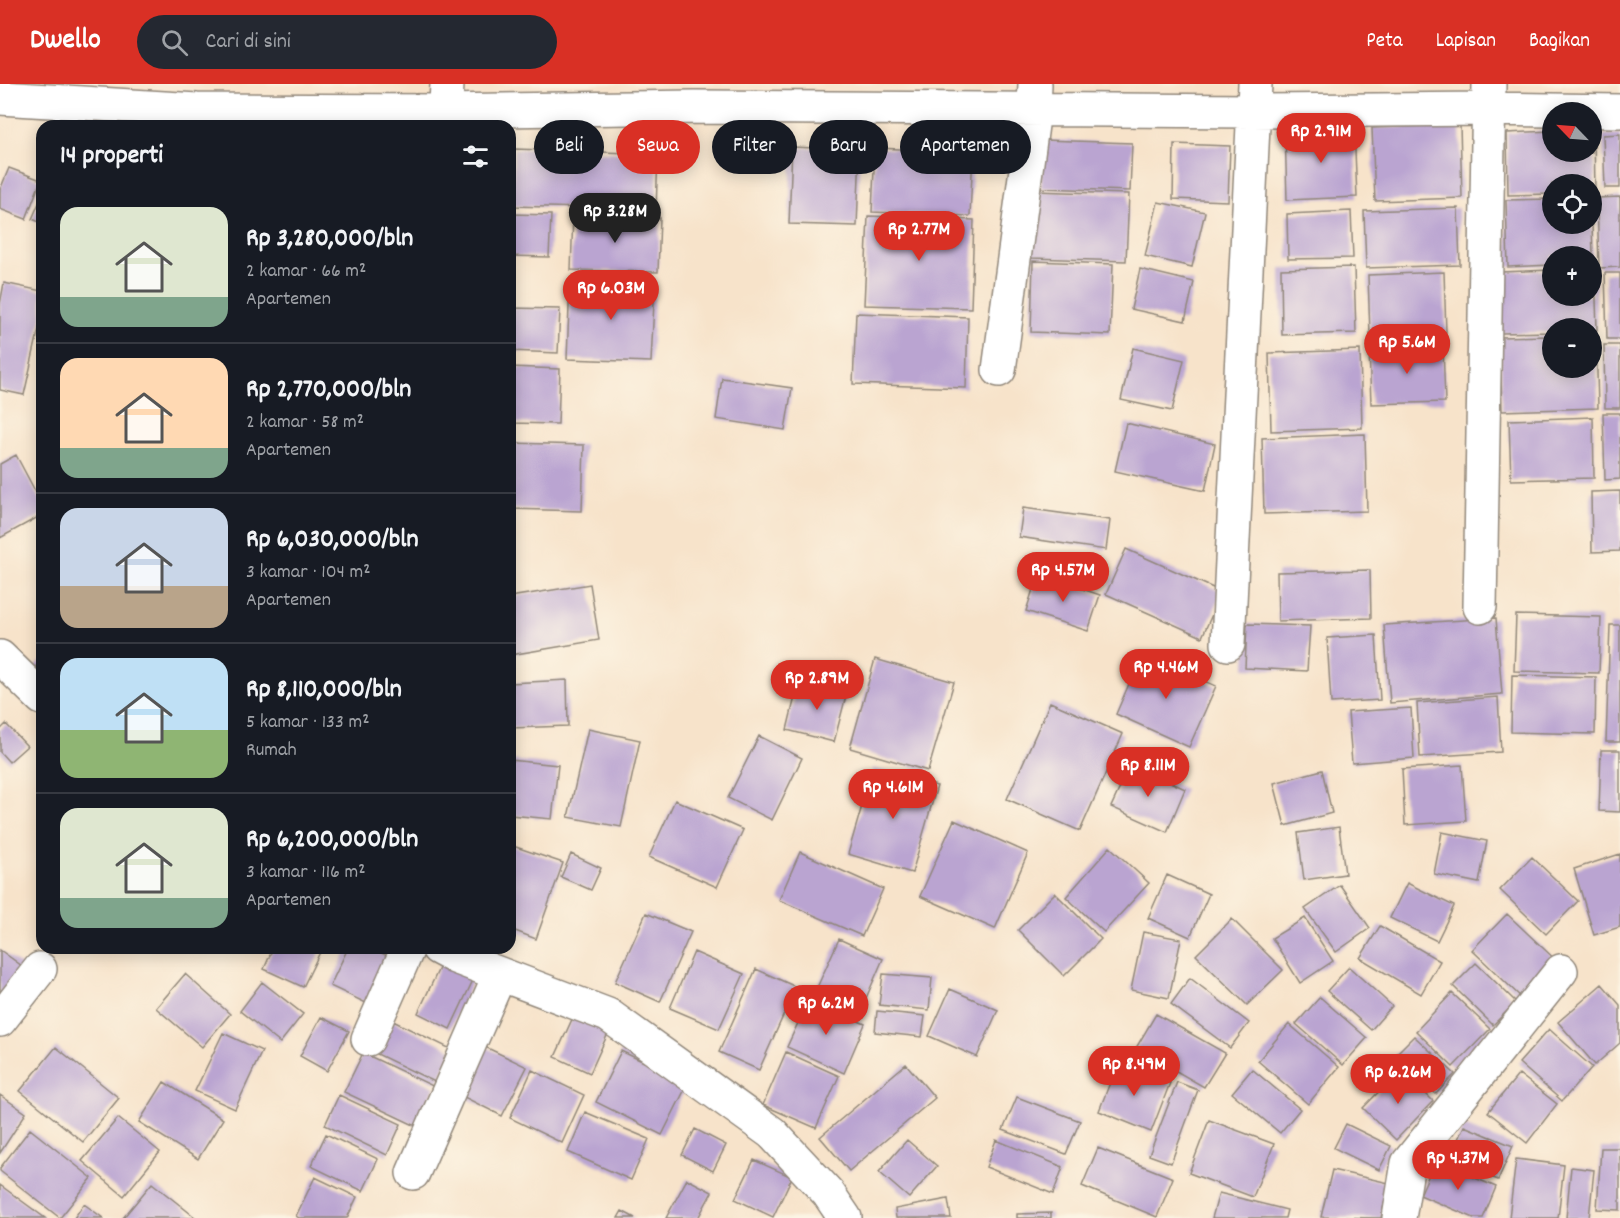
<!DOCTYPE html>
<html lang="id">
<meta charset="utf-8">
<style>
body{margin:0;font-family:Dekko,sans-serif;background:#242831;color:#f1f3f6;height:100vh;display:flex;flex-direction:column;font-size:22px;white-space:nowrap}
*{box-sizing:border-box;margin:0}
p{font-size:20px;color:#9ea1a6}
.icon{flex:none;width:33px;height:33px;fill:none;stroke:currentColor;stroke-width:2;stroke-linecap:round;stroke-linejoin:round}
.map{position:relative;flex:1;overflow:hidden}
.sheet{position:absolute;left:36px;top:36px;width:480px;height:834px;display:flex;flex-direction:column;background:#171b24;border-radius:18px;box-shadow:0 3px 15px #0003}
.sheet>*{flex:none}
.hud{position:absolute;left:534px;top:36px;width:570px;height:54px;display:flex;gap:12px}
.needle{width:39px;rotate:295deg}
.fabs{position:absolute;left:1542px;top:18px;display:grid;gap:12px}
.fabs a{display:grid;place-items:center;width:60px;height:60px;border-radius:50%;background:#171b24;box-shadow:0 3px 15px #0003;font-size:30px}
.price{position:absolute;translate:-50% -51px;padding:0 14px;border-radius:21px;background:#d93025;color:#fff;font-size:20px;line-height:39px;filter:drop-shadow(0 2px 3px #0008)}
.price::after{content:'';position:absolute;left:50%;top:36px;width:18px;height:14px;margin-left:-9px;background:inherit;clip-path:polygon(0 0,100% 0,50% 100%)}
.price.active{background:#222;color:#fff}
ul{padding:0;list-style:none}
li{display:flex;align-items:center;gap:18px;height:150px;padding:0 24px}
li+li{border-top:2px solid #363941}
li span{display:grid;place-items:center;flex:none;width:168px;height:120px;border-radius:18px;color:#555}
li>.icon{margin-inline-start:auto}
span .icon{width:72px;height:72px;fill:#fffc;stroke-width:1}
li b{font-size:26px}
h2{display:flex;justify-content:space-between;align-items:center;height:72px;padding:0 24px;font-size:26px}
.tag{padding:0 21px;border-radius:27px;background:#171b24;box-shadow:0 3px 15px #0003;font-size:21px;line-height:54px}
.tag.active{background:#d93025;color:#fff}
header{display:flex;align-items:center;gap:36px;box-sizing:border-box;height:84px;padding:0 30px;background:#d93025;color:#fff}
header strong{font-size:28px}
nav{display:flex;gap:33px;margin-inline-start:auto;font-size:21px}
.search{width:420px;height:54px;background:#242831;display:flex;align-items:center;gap:15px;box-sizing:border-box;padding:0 21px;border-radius:33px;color:#9ea1a6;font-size:22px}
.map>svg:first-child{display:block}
</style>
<header>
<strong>Dwello</strong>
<div class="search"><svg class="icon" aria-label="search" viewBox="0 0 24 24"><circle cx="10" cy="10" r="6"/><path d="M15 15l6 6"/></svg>Cari di sini</div>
<nav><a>Peta</a><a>Lapisan</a><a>Bagikan</a></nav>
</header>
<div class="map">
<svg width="1620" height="1134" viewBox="0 0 1620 1134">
<rect width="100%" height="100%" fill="#fcf5e5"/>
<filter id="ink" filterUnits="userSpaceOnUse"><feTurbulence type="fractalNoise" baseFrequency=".0167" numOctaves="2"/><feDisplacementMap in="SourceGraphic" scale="12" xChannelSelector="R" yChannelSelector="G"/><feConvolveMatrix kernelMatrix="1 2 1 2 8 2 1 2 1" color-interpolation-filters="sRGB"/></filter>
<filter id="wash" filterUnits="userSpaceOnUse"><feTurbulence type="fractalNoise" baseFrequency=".008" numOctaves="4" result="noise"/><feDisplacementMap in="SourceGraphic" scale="24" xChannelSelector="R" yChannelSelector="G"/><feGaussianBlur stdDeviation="1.35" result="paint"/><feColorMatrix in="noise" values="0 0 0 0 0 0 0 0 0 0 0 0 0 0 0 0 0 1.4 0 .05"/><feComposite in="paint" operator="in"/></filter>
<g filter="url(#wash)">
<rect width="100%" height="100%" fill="#f7e3ca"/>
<g id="blocks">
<path fill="#baa4d1" d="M1460,41L1462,114L1375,117L1372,44Z
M1354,44L1357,113L1287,116L1285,46Z
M1592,46H1594L1595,109H1592V100H1552V110L1508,111L1507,49L1552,47V68H1592Z
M1620,50V104H1605L1603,51Z
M1043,56L1132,59L1130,107L1041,104Z
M1174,60L1230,62L1228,117L1173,115Z
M792,63L860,66L857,142L789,140Z
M875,64L973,68L970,132L872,128Z
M514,65L658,70L656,126L512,122Z
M9,84L41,96L26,135L0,125V106Z
M1034,107L1129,110L1126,177L1031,174Z
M42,112V139L32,135Z
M1620,113V183L1599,184L1597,114Z
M1552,115V140H1592L1593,172H1552V181L1508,183L1506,116Z
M1158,118L1205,128L1192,183L1145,172Z
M1458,124L1460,181L1366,184L1364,127Z
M1351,127L1353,174L1288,175L1287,130Z
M510,130L551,131L549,173L510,172Z
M573,131L660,134L658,188L571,186Z
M868,132L974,136L971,224L864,221Z
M1033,177L1113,180L1110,251L1031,248Z
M1354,183L1356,249L1282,251L1281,185Z
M1140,185L1194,198L1185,237L1131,225Z
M1592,185H1595L1597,246L1552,244V248L1501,249L1500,188L1552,186V212H1592Z
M1444,188L1446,248L1370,251L1368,191Z
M1605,189H1620V255H1607Z
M570,196L655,198L651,278L567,275Z
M4,199L42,207V231L24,311L0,306V220Z
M510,224L560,225L558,269L510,267Z
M856,229L968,233L966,304L853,300Z
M1592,251H1596L1598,324L1502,327L1500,253L1552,252V284H1592Z
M1604,261H1620V324H1605Z
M1443,262L1445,318L1371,320L1369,265Z
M1133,264L1184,276L1172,327L1121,316Z
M1360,266L1362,344L1271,347L1269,269Z
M510,283L560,285L558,340L510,339Z
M722,294L792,304L785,346L716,335Z
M1603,329H1620V395L1605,396Z
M1593,333L1594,394L1511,396L1509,336Z
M1126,339L1215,360L1205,407L1115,387Z
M1365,350L1367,427L1264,430L1262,354Z
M510,359L584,361L582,427L510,425Z
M16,371L42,420V431L0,454V380Z
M1620,407V467L1592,468L1591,408Z
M1023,424L1110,436L1106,466L1019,453Z
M1126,465L1222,508L1202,553L1106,510Z
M1370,486L1371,534L1278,537L1277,488Z
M1038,490L1100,511L1088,547L1026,527Z
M590,500L599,556L510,571V513Z
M1516,531L1601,533L1599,589L1514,587Z
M1496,534L1502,610L1390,619L1384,541Z
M1247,540L1310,542L1307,587L1245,584Z
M1610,541H1620V658H1606Z
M1376,551L1380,616L1331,619L1327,554Z
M1142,570L1216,602L1189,663L1116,630Z
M875,575L954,598L928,687L850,664Z
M42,577V590L35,583Z
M1512,591L1596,593L1595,650L1511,648Z
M567,596L568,642L510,644V599Z
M799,596L847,608L834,658L787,646Z
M1498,613L1501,668L1420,673L1417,619Z
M1050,618L1123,650L1080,747L1007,715Z
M1411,624L1414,674L1352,679L1348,628Z
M6,640L27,662L9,678L0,668V646Z
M588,645L640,656L621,743L568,733Z
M759,652L802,674L772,736L728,714Z
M1601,666H1620V728L1599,727Z
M510,676L558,681L552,735L510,731Z
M1131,680L1185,705L1167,748L1111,723Z
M1462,681L1466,737L1405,741L1402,685Z
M873,684L937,702L912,789L848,770Z
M1322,686L1332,729L1285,742L1274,699Z
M675,716L743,746L717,803L649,773Z
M954,736L1028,769L995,845L920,812Z
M1339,743L1345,790L1304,796L1298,749Z
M1442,748L1487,757L1479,799L1434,790Z
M510,761L563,779L536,855L510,845Z
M1110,763L1149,799L1104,848L1066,813Z
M800,768L883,805L862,852L779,816Z
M571,770L601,784L591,806L561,793Z
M1620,770V843L1594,851L1574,785Z
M1532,773L1578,817L1546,850L1500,806Z
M1167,791L1209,810L1190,853L1148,834Z
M1407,799L1454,822L1437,857L1390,834Z
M1340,801L1370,844L1336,868L1305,825Z
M1055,809L1101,855L1064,892L1018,846Z
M646,829L691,848L660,918L615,898Z
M1507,830L1560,880L1525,917L1472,866Z
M1305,834L1333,877L1300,899L1272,854Z
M1232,835L1283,886L1247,921L1196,871Z
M1380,842L1440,877L1421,910L1360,874Z
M1143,848L1181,855L1169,914L1131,906Z
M839,855L883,875L860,928L815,908Z
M273,864H322L303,903L264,885Z
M348,864H371L388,872L366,919L330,902Z
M0,866L22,882L0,912Z
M694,868L744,890L719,945L670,924Z
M442,878L474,894L450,945L418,929Z
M1476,879L1516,918L1493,941L1453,902Z
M1349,883L1392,922L1371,946L1327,907Z
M756,885L796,903L759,986L719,968Z
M185,890L230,930L202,963L156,924Z
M883,890L932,894L929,926L879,921Z
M1190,894L1249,939L1230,964L1171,920Z
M262,898L303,930L280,959L240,927Z
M1602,900L1620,921V959L1595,981L1558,938Z
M950,905L998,926L977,973L929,952Z
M1452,909L1490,945L1453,983L1416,947Z
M1320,913L1367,954L1343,981L1296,940Z
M809,915L865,940L844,989L787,963Z
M877,927L925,932L922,953L875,948Z
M1156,930L1225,969L1204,1003L1136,964Z
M574,931L609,947L590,989L555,973Z
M321,933L349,947L327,987L300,972Z
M393,937L453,966L437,999L377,970Z
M1289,940L1339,983L1308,1020L1258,977Z
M1549,945L1592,983L1562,1017L1519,979Z
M223,949L262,967L235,1025L195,1007Z
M1414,952L1455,990L1436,1010L1395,971Z
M477,959L527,983L502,1032L452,1007Z
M56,963L119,1014L83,1058L20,1007Z
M621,967L688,999L662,1051L596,1018Z
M786,968L839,992L816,1044L763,1021Z
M363,969L435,1003L416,1042L344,1008Z
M1118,978L1170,999L1151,1048L1099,1027Z
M906,980L935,1014L849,1087L820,1053Z
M1252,985L1300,1025L1280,1049L1232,1009Z
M1401,985L1433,1017L1396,1056L1363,1024Z
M532,986L584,1011L562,1059L510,1034Z
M1519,990L1557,1020L1527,1059L1488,1028Z
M164,998L223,1035L198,1075L139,1038Z
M1177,998L1198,1006L1171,1079L1149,1071Z
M0,1011L26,1029L0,1069Z
M339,1011L401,1040L387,1071L325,1041Z
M1017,1013L1080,1037L1066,1070L1003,1046Z
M585,1028L649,1055L631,1096L568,1068Z
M118,1034L160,1068L124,1112L82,1077Z
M1209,1036L1274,1060L1253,1113L1189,1089Z
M1346,1040L1391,1062L1379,1086L1334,1064Z
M1464,1042L1513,1062L1498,1096L1449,1075Z
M30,1045L92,1094L60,1134L0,1087V1084Z
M695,1045L726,1061L713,1087L682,1071Z
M326,1050L378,1075L363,1107L311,1082Z
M907,1056L937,1082L909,1114L879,1088Z
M996,1056L1063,1083L1053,1110L986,1083Z
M1098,1064L1173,1094L1157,1133L1082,1102Z
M1601,1064H1620V1126L1597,1125Z
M1516,1075L1564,1081L1558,1134H1509Z
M754,1076L792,1093L773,1133L735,1115Z
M1435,1077L1496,1103L1483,1134H1474L1420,1111Z
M1571,1083L1594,1086L1589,1134H1566Z
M1332,1086L1389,1099L1381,1134L1321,1133Z
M315,1093L357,1113L347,1134H299L296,1132Z
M687,1095L712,1108L698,1134H666Z
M152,1099L196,1134H123Z
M0,1101L45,1134H0Z
M1219,1109L1287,1126L1285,1134H1212Z
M948,1115L951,1134H896L895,1125Z
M84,1120L103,1134H74Z
M622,1127L635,1134H618Z
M1051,1129V1134H1017V1130Z"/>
</g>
</g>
<g filter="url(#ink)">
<use href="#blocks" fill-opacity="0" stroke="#91877a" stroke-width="1.5"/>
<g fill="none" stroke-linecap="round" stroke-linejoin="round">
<g stroke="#91877a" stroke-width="36">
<path id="minor" d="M0,14L197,26L446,27L694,23L1252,27L1489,25L1620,27
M445,42L447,0
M999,286L1034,26L1035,0
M1480,523L1489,0
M1228,560L1255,0
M0,573L42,614
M438,864L455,873L608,931L772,1049L828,1109L845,1134
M0,936L40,885
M368,955L408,864
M413,1089L500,890
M1399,1134L1408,1079L1561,887"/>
</g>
<use href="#minor" stroke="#fff" stroke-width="33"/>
</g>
</g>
</svg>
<div class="fabs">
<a><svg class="needle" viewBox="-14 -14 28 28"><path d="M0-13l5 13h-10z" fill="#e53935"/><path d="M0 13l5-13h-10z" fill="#9ea1a6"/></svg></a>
<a><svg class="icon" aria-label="locate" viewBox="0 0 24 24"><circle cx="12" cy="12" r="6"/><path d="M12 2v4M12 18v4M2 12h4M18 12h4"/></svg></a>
<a>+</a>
<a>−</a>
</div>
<b class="price" style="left:1321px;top:80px">Rp 2.91M</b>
<b class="price active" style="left:615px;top:160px">Rp 3.28M</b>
<b class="price" style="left:919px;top:178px">Rp 2.77M</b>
<b class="price" style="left:611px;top:237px">Rp 6.03M</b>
<b class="price" style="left:1407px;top:291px">Rp 5.6M</b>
<b class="price" style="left:1063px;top:519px">Rp 4.57M</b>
<b class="price" style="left:1166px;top:616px">Rp 4.46M</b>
<b class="price" style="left:817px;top:627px">Rp 2.89M</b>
<b class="price" style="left:1148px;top:714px">Rp 8.11M</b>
<b class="price" style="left:893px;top:736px">Rp 4.61M</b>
<b class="price" style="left:826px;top:952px">Rp 6.2M</b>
<b class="price" style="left:1134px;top:1013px">Rp 8.49M</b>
<b class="price" style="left:1398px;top:1021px">Rp 6.26M</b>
<b class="price" style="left:1458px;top:1107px">Rp 4.37M</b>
<div class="hud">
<a class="tag">Beli</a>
<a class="tag active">Sewa</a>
<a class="tag">Filter</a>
<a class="tag">Baru</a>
<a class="tag">Apartemen</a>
</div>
<section class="sheet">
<h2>14 properti<svg class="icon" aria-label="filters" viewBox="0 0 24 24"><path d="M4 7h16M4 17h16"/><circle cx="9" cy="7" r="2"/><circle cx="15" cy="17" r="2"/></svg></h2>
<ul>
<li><span style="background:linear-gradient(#dfe7d0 75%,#7fa58c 0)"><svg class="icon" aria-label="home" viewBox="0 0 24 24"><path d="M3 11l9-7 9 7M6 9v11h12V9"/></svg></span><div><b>Rp 3,280,000/bln</b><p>2 kamar · 66 m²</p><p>Apartemen</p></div></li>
<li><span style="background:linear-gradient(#ffd9b3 75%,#7fa58c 0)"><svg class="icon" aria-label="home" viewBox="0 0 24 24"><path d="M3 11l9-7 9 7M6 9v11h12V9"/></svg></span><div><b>Rp 2,770,000/bln</b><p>2 kamar · 58 m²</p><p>Apartemen</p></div></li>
<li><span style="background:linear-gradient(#c9d6e8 65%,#b9a48a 0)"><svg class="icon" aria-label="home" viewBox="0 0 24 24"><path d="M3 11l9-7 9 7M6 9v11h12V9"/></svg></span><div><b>Rp 6,030,000/bln</b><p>3 kamar · 104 m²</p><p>Apartemen</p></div></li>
<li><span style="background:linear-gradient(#bfe0f5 60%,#8fb573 0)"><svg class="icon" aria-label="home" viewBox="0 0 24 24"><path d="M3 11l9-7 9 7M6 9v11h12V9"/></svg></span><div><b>Rp 8,110,000/bln</b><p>5 kamar · 133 m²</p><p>Rumah</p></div></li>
<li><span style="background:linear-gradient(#dfe7d0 75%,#7fa58c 0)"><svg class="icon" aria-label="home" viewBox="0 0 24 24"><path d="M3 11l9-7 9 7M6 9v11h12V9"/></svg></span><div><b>Rp 6,200,000/bln</b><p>3 kamar · 116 m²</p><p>Apartemen</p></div></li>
</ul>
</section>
</div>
